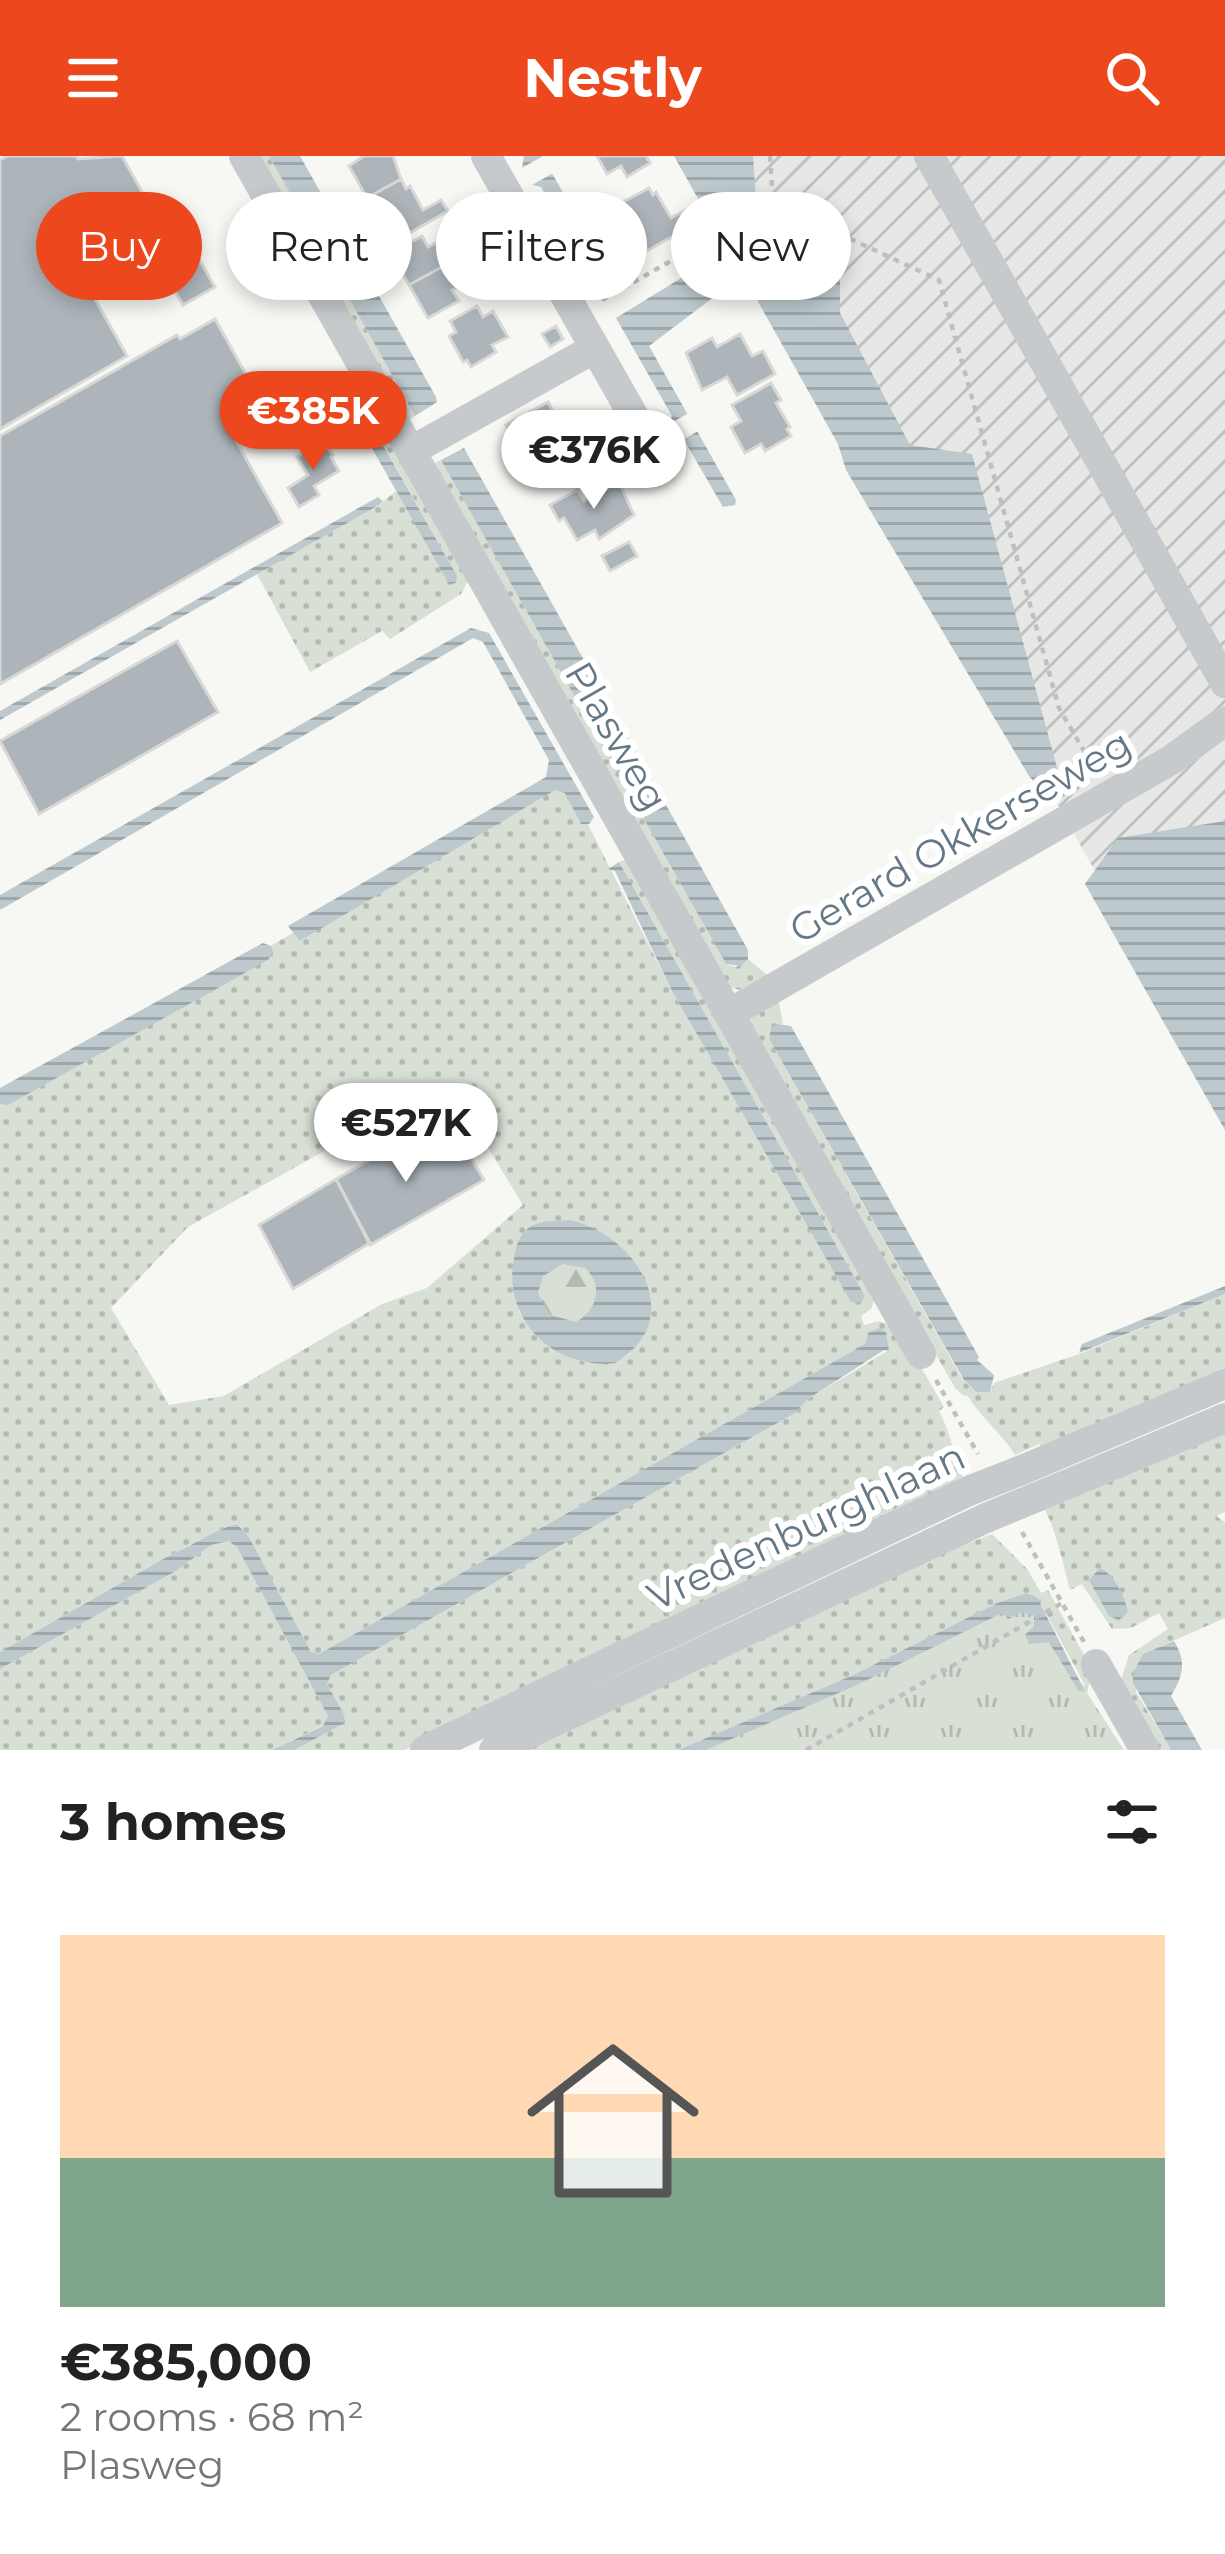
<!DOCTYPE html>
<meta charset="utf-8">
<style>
body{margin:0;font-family:Montserrat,sans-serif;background:#f6f6f6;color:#222;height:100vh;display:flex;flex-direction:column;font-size:45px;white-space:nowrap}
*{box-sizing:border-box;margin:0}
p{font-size:39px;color:#767676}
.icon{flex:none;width:66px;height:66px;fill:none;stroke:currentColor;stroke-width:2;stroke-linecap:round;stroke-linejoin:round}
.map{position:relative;height:1594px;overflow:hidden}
.sheet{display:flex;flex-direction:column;background:#fff;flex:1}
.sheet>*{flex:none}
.banner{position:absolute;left:36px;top:36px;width:1155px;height:108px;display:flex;gap:24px}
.price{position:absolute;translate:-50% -102px;padding:0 27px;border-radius:42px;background:#fff;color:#222;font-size:39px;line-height:78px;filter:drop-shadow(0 3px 6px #0008)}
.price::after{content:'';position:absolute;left:50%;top:72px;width:36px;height:27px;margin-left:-18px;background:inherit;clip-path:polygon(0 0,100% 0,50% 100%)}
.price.current{background:#ec471d;color:#fff}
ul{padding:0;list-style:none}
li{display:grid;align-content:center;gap:24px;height:636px;padding:0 60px}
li+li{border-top:3px solid #e0e0e0}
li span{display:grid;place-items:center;height:372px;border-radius:0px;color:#555}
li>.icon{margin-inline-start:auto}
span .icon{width:216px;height:216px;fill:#fffc;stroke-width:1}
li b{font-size:51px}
h2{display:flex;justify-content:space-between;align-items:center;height:144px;padding:0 60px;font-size:51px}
.pill{padding:0 42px;border-radius:54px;background:#fff;box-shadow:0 6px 18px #0003;font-size:42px;line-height:108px}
.pill.current{background:#ec471d;color:#fff}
header{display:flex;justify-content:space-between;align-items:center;height:156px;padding:0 60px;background:#ec471d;color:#fff;font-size:54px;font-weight:700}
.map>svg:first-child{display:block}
</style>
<header><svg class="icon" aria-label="menu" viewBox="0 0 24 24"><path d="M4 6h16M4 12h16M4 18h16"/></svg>Nestly<svg class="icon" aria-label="search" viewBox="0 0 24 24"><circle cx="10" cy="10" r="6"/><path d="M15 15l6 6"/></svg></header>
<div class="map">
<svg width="1225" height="1594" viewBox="0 0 1225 1594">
<defs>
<pattern id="industrial-furrows" width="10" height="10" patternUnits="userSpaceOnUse" patternTransform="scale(3)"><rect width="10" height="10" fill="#e7e8e6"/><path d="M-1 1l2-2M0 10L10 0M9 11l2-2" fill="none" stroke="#bfc1c0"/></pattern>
<pattern id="grass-dots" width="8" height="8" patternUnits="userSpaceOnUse" patternTransform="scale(3)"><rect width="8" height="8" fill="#d8dfd4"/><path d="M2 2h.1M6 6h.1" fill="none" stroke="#b3bab2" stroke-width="1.8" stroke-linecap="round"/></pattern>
<pattern id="forest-firs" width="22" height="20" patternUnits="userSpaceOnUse" patternTransform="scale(3)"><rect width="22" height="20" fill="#d8dfd4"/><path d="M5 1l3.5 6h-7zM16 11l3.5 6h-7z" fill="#b3bab2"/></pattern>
<pattern id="park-tufts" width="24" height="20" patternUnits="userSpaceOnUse" patternTransform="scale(3)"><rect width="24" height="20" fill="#d8dfd4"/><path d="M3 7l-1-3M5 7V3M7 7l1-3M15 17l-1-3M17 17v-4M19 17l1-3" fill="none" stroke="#b3bab2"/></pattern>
<pattern id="water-rules" width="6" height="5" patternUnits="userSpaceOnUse" patternTransform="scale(3)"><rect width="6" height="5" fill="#bdc9cd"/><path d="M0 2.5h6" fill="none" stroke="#9da8ac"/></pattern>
</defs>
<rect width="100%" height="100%" fill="#f7f7f3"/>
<path fill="url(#industrial-furrows)" d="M694,0H1225V947Z"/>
<path fill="url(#grass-dots)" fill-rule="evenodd" d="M256,0H269L415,260L406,266Z
M357,239L364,240L469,423L461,438L390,483L382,475L310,516L257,418L379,349L396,335L457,420L360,247L352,245L350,240Z
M441,304L726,808L736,811L748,803L767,819L740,834L728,831L431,309Z
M564,621L672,835L851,1146L861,1147L865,1140L619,706L630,701L876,1140L871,1153L861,1160L864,1169L879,1165L898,1172L944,1251L939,1255C952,1279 954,1304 966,1329L405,1594H294L341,1569L345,1560L327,1528L331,1519L795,1257L808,1243L889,1194L887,1187L868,1177L865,1188L319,1498L311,1496L249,1381L237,1368C215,1372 195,1389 172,1398L0,1496V940L8,941ZM448,926L523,1049L427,1132L382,1148L224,1240L169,1249L111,1152L188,1071ZM518,1154L630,1198C587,1223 540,1192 518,1154Z
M778,842L783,867L773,871L769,883L963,1224L976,1236H990L994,1227L1079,1198L1225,1138V1221L1043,1296L1039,1288L1015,1299C1001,1276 981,1262 967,1239L964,1240L955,1232L748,868L749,863Z
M1225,1272V1356L1216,1360L1225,1366V1462L1143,1498L1136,1536L1171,1594H1160L1121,1524L1129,1499L1168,1473L1159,1457L1131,1472L1112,1473L1082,1428L1070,1434C1065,1415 1056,1374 1045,1354Z
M992,1378L1028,1414L1041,1437L1048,1434L1092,1513L1087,1537L1124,1594H706L857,1529L1003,1456L1086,1531L1037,1441L1028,1437L997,1447L853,1519L678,1594H511L967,1379L971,1386Z
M229,1385L237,1391L328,1559L326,1568L272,1594H0V1513L176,1415L211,1389Z"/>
<path fill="url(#forest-firs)" d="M539 1136a29 29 0 1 1 58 0a29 29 0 1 1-58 0Z"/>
<path fill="url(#park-tufts)" d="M1035,1445L1119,1594H698Z"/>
<path fill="url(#water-rules)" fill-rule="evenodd" d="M269,0H300L436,241L437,246L415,260Z
M524,0H542L595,92L581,100L541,31L533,29L522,12Z
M674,0H753L757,57L840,96V157L910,289L972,298L1065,641L1050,644L1029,620L846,314L838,288L743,119L649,190L736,344L735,349L723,351L684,284L678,287L668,269L672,260L616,162L727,94Z
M357,243L457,420L456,427L449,428L348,250Z
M464,292L748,794V803L741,810L726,808L441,304Z
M378,341L383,345L379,349L0,564V555Z
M471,472L489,477L594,661L589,668H581L565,637L555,634L300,785L288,770L546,621L549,604L483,486L473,482L0,754V739Z
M1225,665V974L1085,728L1118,682Z
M619,706L865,1140L861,1147L851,1146L672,835L615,715L608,713Z
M263,787L271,790L273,796L268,804L8,949L0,948V932Z
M778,868L791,870L979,1201L977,1204L994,1219L990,1236H976L964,1224L769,883L771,872Z
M570,1064C637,1079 689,1163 615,1207C554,1214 502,1164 514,1102C516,1089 520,1076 532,1070C542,1064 558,1065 570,1064ZM563,1108L585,1112C604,1129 597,1155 576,1166L550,1159L538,1137L543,1120Z
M1225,1130V1138L1079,1197L1082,1188Z
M880,1172L886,1176L889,1195L884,1194L808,1243L795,1257L331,1519L327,1528L345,1560L343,1568L294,1594H272L323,1570L328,1560L237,1391L229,1385L211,1389L176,1415L0,1513V1496L172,1398C195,1389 214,1373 237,1368L249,1381L311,1496L319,1498L865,1188L868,1177Z
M1100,1412C1113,1417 1126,1442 1128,1456L1119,1464L1109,1460L1089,1424Z
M1027,1437L1037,1441L1085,1536L1078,1534L1049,1486L1029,1488L1025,1479L1034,1470V1460L1022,1456L1008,1463L1002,1457L857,1529L706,1594H678L853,1519L997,1447Z
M1174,1485C1187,1507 1183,1519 1171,1540L1202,1594H1171L1133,1527V1517L1143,1498Z"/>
<path fill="#f7f7f3" d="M543,0H549L557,15L530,30L520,13Z
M692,255L703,272L676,288L666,270Z"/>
<path fill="#adb5ba" stroke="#d8d8d6" stroke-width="3" d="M8,0H76L78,3L122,0L156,61L75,107L127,200L0,273V4Z
M393,0L401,23L367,42L349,10L364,0Z
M597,0H646L650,7L627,21L621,10L607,18Z
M401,23L406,33L410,30L423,54L441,44L448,55L408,78L402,67L386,75L367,42Z
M649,32L653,39L656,36L671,62L689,52L698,66L645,96L637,81L626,88L611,61L627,53L623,46Z
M503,76L513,93L502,99L493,82Z
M186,80L215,131L183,149L155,101Z
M422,80L428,91L439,85L451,106L409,129L391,97Z
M99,93L105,105L81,118L75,107Z
M451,106L463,128L452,134L459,145L428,162L409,129Z
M477,150L483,161L493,155L508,181L492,189L496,196L471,211L467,204L463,206L449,180L456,176L450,165Z
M215,163L271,263L235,283L282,367L0,528V280L177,179L180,183Z
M556,170L563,183L550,191L542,178Z
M740,178L752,200L763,195L775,218L737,239L727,221L702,234L686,197L712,182L717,191Z
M771,227L781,244L776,247L790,271L787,273L791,280L765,295L761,288L745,297L731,271L741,265L732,249Z
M548,246L554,257L512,279L506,269Z
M559,272L574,298L563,304L570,315L543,330L537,319L529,323L515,298L518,296L515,289L541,274L544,281Z
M321,285L333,299L331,301L339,315L314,330L319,339L299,351L288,332L308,319L297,301Z
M619,326L634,359L599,383L595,374L577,384L564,362L559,365L550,349L577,334L584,345Z
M629,386L637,400L610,415L602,400Z
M177,485L218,556L39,658L0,585Z
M458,980L484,1024L370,1089L336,1023L409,982L420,1002Z
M336,1023L370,1087L293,1133L259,1069Z"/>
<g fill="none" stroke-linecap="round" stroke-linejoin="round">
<path stroke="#bdc0c2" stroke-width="4.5" stroke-dasharray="6 6" stroke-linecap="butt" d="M770,0L773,47L939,124L1059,552L1097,617
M602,144L773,47
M936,1224L978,1298
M1022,1376L1084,1486
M806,1594L1062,1447"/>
<path stroke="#c6cacd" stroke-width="30" d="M244,0L921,1198
M486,0L662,310
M929,0L1225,527
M411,295L595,192
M730,857L1171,604L1225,565
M1022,1314L1225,1228
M1037,1341L1225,1262
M1096,1508L1145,1594
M425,1594L971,1334
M494,1594L986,1362"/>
<path stroke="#c6cacd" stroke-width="30" d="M971,1334L1022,1314
M986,1362L1037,1341"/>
</g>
<g text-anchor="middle" stroke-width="12" stroke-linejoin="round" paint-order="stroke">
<g font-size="39" fill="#647886" stroke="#fff">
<text transform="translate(617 580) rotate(60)" y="14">Plasweg</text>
<text transform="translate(960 680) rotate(-30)" y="14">Gerard Okkerseweg</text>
<text transform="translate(806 1370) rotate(-25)" y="14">Vredenburghlaan</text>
</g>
</g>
</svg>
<b class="price current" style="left:313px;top:317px">€385K</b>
<b class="price" style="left:594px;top:356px">€376K</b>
<b class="price" style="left:406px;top:1029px">€527K</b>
<div class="banner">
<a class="pill current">Buy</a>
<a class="pill">Rent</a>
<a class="pill">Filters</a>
<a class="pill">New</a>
</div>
</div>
<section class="sheet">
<h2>3 homes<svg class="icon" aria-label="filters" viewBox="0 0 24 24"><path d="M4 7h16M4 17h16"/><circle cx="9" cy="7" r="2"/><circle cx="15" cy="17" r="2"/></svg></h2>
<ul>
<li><span style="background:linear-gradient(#ffd9b3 60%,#7fa58c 0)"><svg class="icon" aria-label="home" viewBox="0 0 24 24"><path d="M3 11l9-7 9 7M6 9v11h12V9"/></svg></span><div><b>€385,000</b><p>2 rooms · 68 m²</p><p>Plasweg</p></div></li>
</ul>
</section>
